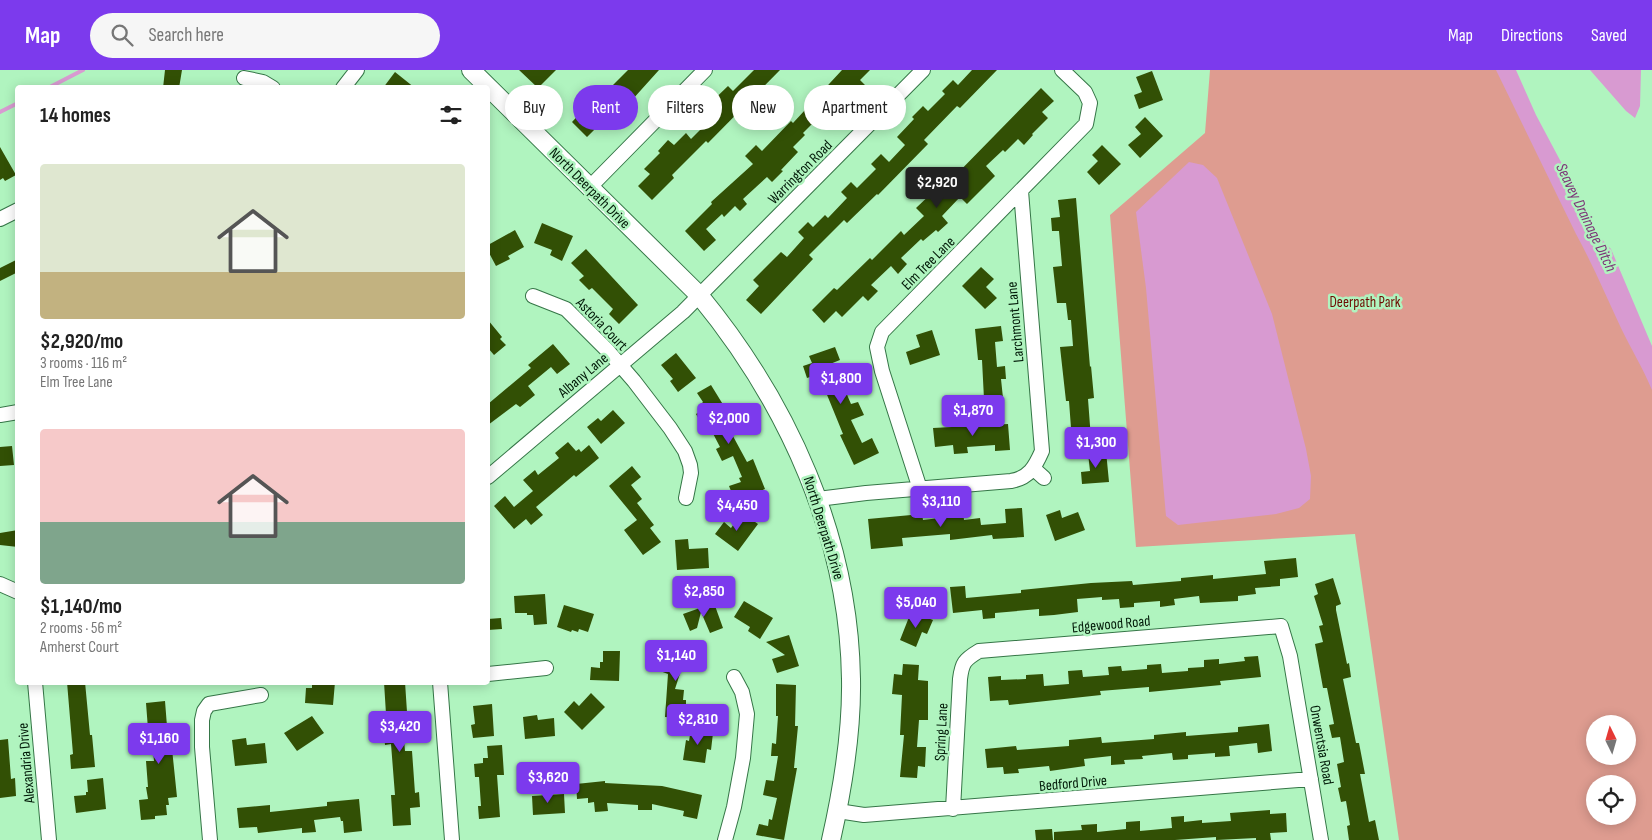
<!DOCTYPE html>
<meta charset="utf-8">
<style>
body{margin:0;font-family:"Sofia Sans Condensed",sans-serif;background:#f6f6f6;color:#222;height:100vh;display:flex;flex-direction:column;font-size:19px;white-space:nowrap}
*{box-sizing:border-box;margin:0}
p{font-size:16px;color:#767676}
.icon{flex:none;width:28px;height:28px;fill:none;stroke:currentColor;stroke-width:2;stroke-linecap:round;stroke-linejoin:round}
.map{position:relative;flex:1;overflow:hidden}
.drawer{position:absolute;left:15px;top:15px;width:475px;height:600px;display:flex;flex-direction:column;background:#fff;border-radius:5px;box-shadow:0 2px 12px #0003}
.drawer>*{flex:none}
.guide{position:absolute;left:505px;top:15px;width:475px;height:45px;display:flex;gap:10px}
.needle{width:32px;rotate:355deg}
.tools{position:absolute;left:1586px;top:645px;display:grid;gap:10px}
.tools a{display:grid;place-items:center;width:50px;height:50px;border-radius:50%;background:#fff;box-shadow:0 2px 12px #0003;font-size:25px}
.price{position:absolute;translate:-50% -42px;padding:0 11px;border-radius:5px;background:#7c3aed;color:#fff;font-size:16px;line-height:32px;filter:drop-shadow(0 1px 2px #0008)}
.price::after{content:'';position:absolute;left:50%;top:30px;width:15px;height:11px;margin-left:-8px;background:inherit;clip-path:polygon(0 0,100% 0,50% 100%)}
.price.current{background:#222;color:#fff}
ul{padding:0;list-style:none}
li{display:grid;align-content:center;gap:10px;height:265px;padding:0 25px}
li span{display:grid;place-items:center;height:155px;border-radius:5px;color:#555}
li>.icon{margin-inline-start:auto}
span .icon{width:90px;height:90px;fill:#fffc;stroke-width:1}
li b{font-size:21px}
h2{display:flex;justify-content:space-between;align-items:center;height:60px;padding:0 25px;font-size:21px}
.tag{padding:0 18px;border-radius:22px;background:#fff;box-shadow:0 2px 12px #0003;font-size:18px;line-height:45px}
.tag.current{background:#7c3aed;color:#fff}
header{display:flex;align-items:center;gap:30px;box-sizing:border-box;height:70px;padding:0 25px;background:#7c3aed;color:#fff}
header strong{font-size:24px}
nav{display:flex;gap:28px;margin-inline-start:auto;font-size:18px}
.search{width:350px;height:45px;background:#f6f6f6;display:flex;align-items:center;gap:12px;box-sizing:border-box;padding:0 18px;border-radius:28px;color:#767676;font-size:19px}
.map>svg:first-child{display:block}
</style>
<header>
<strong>Map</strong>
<div class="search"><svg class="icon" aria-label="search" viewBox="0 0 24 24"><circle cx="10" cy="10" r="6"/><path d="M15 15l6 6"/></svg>Search here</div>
<nav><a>Map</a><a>Directions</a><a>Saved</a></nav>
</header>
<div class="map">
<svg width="1652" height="770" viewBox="0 0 1652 770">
<rect width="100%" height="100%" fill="#b0f4bf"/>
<path fill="#de9c90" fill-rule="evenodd" d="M1210,0H1510L1652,286V770H1399L1355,464L1136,477L1110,145L1205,63ZM1595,654H1628V686H1595ZM1595,714H1628V746H1595Z"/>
<path fill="#d89ad1" d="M1496,0H1516L1536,45L1578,124L1595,162L1611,179L1652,276V320C1643,298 1631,279 1621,258C1606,226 1593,195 1576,164Z
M1590,0H1641L1640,36L1635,48L1626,41Z
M1189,92L1203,95L1217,108L1272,244L1306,379L1311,406L1310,429L1299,438L1276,444L1178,455L1166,446L1146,218L1136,142Z"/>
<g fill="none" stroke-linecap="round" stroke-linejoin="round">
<path stroke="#d89ad1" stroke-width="4" d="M48,18L83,0
M0,42L18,33"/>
</g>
<path fill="#325005" d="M165,0H182L179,18H163Z
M519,0H556L538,18Z
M628,0H659L632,30L629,27L610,46L613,48L604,57L600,54L587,67L572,52L585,38L588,39L595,31L596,32Z
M754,0H780L708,73L706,71L672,105L674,108L652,130L638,116L650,104L644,99L660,83L658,81L668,70L674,75L686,63L691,69L709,51L701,42L728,16L733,21Z
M842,0H870L860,10L865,15L855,26L849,21L832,38L838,44L828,56L819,47L803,63L805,65L793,77L798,82L781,100L783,101L772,112L767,107L743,129L747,134L740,141L735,136L724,147L722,144L706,159L716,170L704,181L685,161L712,134L711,132L753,94L745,86L756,75L762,81L791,51L793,53Z
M972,0H997L960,38L957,36L924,70L928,74L878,125L877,124L847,153L844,150L809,185L813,189L761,244L746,230L759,216L753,210L781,182L787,187L804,168L798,162L808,152L813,157L825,145L828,148L847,128L841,122L851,112L857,118L876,99L871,94L881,84L889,92L905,75L897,67L914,49L912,47L923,36L928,41L945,24L942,21L953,10L958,15Z
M1152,1L1163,30L1139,39L1134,25L1142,22L1136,7Z
M395,2L415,18H383Z
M1041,18L1054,31L1042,42L1048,48L1032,64L1033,65L1024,75L1018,69L1005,82L1003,80L986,96L995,106L967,134L960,127L942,146L948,153L938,162L936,160L923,171L921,169L901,188L907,194L898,204L891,196L871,215L878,221L868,231L863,226L842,247L836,241L824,253L812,240L834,218L837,220L870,188L872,190L901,161L904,165L924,146L916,138L935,120L933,118L943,108L948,113Z
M1145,47L1163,66L1140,88L1128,75L1141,64L1135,57Z
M1102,75L1121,94L1099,115L1087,102L1098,91L1092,85Z
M0,77L16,105L5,111L3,108L0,110Z
M1076,128L1090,297L1091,296L1094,328L1088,329L1091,369L1068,371L1067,358H1071L1069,331H1066L1060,277L1073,276L1071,250H1068L1066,233H1057L1053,197L1062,196L1059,161H1052L1051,148L1060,147L1058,130Z
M542,153L573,166L562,191L550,185L552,180L534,173Z
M515,160L524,177L508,186L510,189L496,196L488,181V175Z
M586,179L638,235L619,254L609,244L613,239L592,218L589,220L579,210L584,206L571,193Z
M18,189V202L0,211V198Z
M981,197L994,209L986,217L997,228L985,239L962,216Z
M488,250L502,267L500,269L506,275L494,285L488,278Z
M1001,256L1003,271L995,272L997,297L1005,296L1006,309H1001L1003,328L984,329L982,290H978L975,259Z
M932,260L940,285L910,295L906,282L920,277L916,265Z
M553,274L570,294L557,304L551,297L528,316L535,325L520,337L516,334L488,355V334L531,298L528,295Z
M835,277L840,290L830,294L840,322L845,320L851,334L858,332L864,345L851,350L862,373L872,368L879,383L854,395L840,365L843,364L823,315L820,316L816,305L807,308L803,296L812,293L809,286Z
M676,283L696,308L678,322L670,311L673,309L661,295Z
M711,315L727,341L721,344L747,392L753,389L765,419L735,431L729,416L741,412L739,408L742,407L733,386L722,391L716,379L720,377L707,352L702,355L696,344L704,339L701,334L703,332L697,323Z
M613,340L625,353L601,374L587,357L598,348L601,351Z
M1008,354L1010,380L995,381V375L967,377L968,383L954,384L953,375L935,377L933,358Z
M568,372L576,381L579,379L581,382L589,375L599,388L576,407L574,405L536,437L543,445L531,455L526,449L514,459L494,436L505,426L514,437L533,421L523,410L535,400L538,405L559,388L555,383Z
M12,376L14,395L0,396V377Z
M1106,381L1109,412L1082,414L1081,402L1090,401L1088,383Z
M632,396L641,407L631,415L642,429L637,433L654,455L650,458L661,472L643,485L624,460L637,450L609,416Z
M1022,438L1024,467L993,469L992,465L950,470V464L902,468L903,476L871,479L868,449L922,444L923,450L948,447V442L963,441L964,450L980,448L981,455L1006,453L1005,439Z
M1060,440L1062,448L1078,442L1085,460L1055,471L1046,445Z
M742,443L758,454L738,481L715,464L724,452L731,458Z
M18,460V477L0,475V463Z
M688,469L689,479L708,478L709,498L677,500L675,470Z
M1296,488L1298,507L1280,509V516L1255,518L1256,524L1238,526V531L1200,533L1199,526L1174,529L1175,535L1160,537V531L1134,533V537L1120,538L1119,529L1102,530V527L1077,529L1078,542L1054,545L1039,546V539L995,543V548L983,549L982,540L953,543L950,517L965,516L966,528L1021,523V520L1091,513L1132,511L1133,515L1181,511V508L1213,505V509L1266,504L1264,491Z
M1333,508L1341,534L1336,536V540L1347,594L1349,593L1351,607L1343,609L1356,673H1359L1365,704H1360L1369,752L1375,750L1379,770H1349L1347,756L1350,755L1346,731L1341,732L1338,718L1341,717L1337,694L1344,692L1340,667L1332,668L1329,655L1334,654L1327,618H1323L1315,574L1323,572L1319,556L1323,555L1314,526L1318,524L1315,514Z
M545,524L547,554L534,555L533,545H527V543H515L514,526Z
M744,531L773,548L760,569L748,561L750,557L734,547Z
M714,533L723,558L710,563L701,542L697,558L690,561L683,544Z
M564,535L594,544L588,562L579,559L578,562L572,560L571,562L557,557Z
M911,542L933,550L927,564L922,562L916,577L900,570Z
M501,548L502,559L488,560V549Z
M789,565L799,596L777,603L772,589L785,585L766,572Z
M669,572L691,579L687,592L684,591L675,619L684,620L683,630H686V636L695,637L694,649L665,647L668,604L660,601Z
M603,581H620L619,611L590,610L591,597L600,598V592H603Z
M1258,586L1261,607L1220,611L1221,615L1149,622V617L1100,621L1101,625L1009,635L1008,630L990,631L988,607L1001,606V610L1026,609V605L1043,604L1044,616L1069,614L1068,601L1082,600L1083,607L1109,605L1108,597L1121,596L1122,601L1147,599V595L1161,594L1162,603L1188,601V598L1204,597V590L1219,589V594L1245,591L1244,587Z
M903,594L919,595L918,610L928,611V650H919L917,677H926L925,697L918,696L917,708L900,707L904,665H900L902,625L892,624L894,604L902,605Z
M67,612H85L90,665H92L95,697L71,699L70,685L73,684Z
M312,612H335L333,635L305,633L306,618H312Z
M384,612H405L407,642L412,641L414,657L403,658L405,681H412L415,723L419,722L420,737L410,738L411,755L393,756L391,725H395L391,674L385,675L382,644H386Z
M776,614L796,615L795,656H798L794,698H797L784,770L756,765L759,754L768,756L769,749L772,750L777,728L763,725L766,710L774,711L778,686H771L772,673L776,674L778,646H776Z
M591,623L605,637L582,660L564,642L574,631L579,636Z
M165,631L168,669H171L177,727L168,728L169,735H166L167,745L155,746V749L141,750L139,730L148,729L146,717H148L146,691H154L151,659H148L146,633Z
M492,634L494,666L473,668L471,655L475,654L473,636Z
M537,645L538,650L554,648L555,666L525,669L523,647Z
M312,646L324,663L297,681L284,663Z
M1269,654L1272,681L1258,683L1257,673L1229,676L1230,686L1215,687V683L1188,685V689L1173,690L1172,683L1142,686L1143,689L1124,690L1125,694L1111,695V686L1084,689L1085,696L1050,701L1049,696L1018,699L1019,703L1004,704L1003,697L987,698L985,679L1016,676L1017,680L1069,676V670L1101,667L1102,673L1154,669V665L1186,662V666L1238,662V657Z
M691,659L713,663L711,680L707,679L705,693L683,690L686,670L689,671Z
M246,668L247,675L265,673L267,693L235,696L232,670Z
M8,669L11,709L15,708L16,726L0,728V670Z
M502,675L504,705H497L500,747L479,749L478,736H481L479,707H475L474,694L483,693V688H488L487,676Z
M103,708L106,739L76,743L74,726L86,725V722H88L87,710Z
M605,711V713L662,716L702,725L697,749L683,746L684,741L652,734V740H638V735L607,733L608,741L595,742L594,732L588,733V728L577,729L576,714Z
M564,724L565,743L533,745L532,726Z
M359,729L362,761L344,763L343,751H341L340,747L314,750L316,762L302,763V758L258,763L257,757L239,758L237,738L270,735V742L327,736V732Z
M1270,740V744L1286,743L1287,762L1270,763L1271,770H1256V768L1216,770V767L1175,770H1054V762L1082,760L1081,755L1097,754V762L1126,759V752L1140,751V761L1172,758L1171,747L1184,746V752L1202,750V753L1231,751L1230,743Z
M1052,759L1053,770H1036L1035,760Z"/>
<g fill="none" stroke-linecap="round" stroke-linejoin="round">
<g stroke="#357647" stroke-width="16">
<path id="minor" d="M244,8L263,12L273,18
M343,18L357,0
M589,118L705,0
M0,149L18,140
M533,226L566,239L608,281L634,311L670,358L685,381L690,395L691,403L686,428
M0,345L18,342
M1034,399L1044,408
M488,407L683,242L923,0
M920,419L882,301L877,277L882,262L1086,54L1090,33L1085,22L1062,0
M818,429L866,423L1011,411C1029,408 1035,397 1042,381L1021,121
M0,514L18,522
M488,604L546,598
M35,612L49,770
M440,612L452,770
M953,739L960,609C962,593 964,590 979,581L1281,556L1290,586L1321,770
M838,741L864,745L1311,709
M210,770L202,677V650L204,641L209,634L261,625
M725,770L734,737L743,688L747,644L742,622L734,607"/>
</g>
<g stroke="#357647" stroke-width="20">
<path id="tertiary" d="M471,0L699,225C788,333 849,467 851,609C852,663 843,717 831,770"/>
</g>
<use href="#minor" stroke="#fff" stroke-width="14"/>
<use href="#tertiary" stroke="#fff" stroke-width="18"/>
</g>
<g text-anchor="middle" stroke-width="5" stroke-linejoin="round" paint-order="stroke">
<g font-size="15" fill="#001907" stroke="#b0f4bf">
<text transform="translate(800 102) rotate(-45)" y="5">Warrington Road</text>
<text transform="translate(590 118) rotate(45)" y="5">North Deerpath Drive</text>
<text transform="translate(928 193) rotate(-45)" y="5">Elm Tree Lane</text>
<text transform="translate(1015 252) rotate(-95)" y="5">Larchmont Lane</text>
<text transform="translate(602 254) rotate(46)" y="5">Astoria Court</text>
<text transform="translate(583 305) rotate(-40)" y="5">Albany Lane</text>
<text transform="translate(824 458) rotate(73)" y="5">North Deerpath Drive</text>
<text transform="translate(1111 554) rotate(-5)" y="5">Edgewood Road</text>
<text transform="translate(941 662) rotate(-87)" y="5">Spring Lane</text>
<text transform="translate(1322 675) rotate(80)" y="5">Onwentsia Road</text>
<text transform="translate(26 693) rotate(-95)" y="5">Alexandria Drive</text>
<text transform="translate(1073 713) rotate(-5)" y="5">Bedford Drive</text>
</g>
<g font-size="15" fill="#6e0b02" stroke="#b0f4bf">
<text x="1365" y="237">Deerpath Park</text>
</g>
<g font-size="16" font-style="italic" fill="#7c3477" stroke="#b0f4bf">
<text transform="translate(1587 147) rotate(64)" y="6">Seavey Drainage Ditch</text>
</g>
</g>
</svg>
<div class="tools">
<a><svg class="needle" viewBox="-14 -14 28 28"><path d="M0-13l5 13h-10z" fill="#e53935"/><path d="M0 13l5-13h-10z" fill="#767676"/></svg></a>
<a><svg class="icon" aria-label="locate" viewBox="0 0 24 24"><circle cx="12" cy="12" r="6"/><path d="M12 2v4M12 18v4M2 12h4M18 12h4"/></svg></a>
</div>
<b class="price current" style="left:937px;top:139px">$2,920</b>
<b class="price" style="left:841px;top:335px">$1,800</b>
<b class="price" style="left:973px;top:367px">$1,870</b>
<b class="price" style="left:729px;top:375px">$2,000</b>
<b class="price" style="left:1096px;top:399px">$1,300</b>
<b class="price" style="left:941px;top:458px">$3,110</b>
<b class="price" style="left:737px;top:462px">$4,450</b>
<b class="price" style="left:704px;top:548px">$2,850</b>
<b class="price" style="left:916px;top:559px">$5,040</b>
<b class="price" style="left:676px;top:612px">$1,140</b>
<b class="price" style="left:698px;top:676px">$2,810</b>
<b class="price" style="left:400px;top:683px">$3,420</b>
<b class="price" style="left:159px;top:695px">$1,160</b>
<b class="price" style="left:548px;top:734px">$3,620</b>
<div class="guide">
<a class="tag">Buy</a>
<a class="tag current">Rent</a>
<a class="tag">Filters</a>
<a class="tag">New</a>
<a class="tag">Apartment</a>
</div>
<section class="drawer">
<h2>14 homes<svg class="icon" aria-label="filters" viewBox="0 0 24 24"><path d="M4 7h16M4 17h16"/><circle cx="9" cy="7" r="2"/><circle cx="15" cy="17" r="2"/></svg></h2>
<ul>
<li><span style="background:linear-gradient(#dfe7d0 70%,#c2b280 0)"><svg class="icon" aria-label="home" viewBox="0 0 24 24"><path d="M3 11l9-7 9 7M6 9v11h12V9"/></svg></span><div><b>$2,920/mo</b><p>3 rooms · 116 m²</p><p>Elm Tree Lane</p></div></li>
<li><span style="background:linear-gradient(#f6c9c9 60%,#7fa58c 0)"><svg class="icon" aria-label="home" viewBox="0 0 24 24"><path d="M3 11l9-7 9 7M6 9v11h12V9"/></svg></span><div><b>$1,140/mo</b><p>2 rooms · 56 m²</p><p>Amherst Court</p></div></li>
</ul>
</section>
</div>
